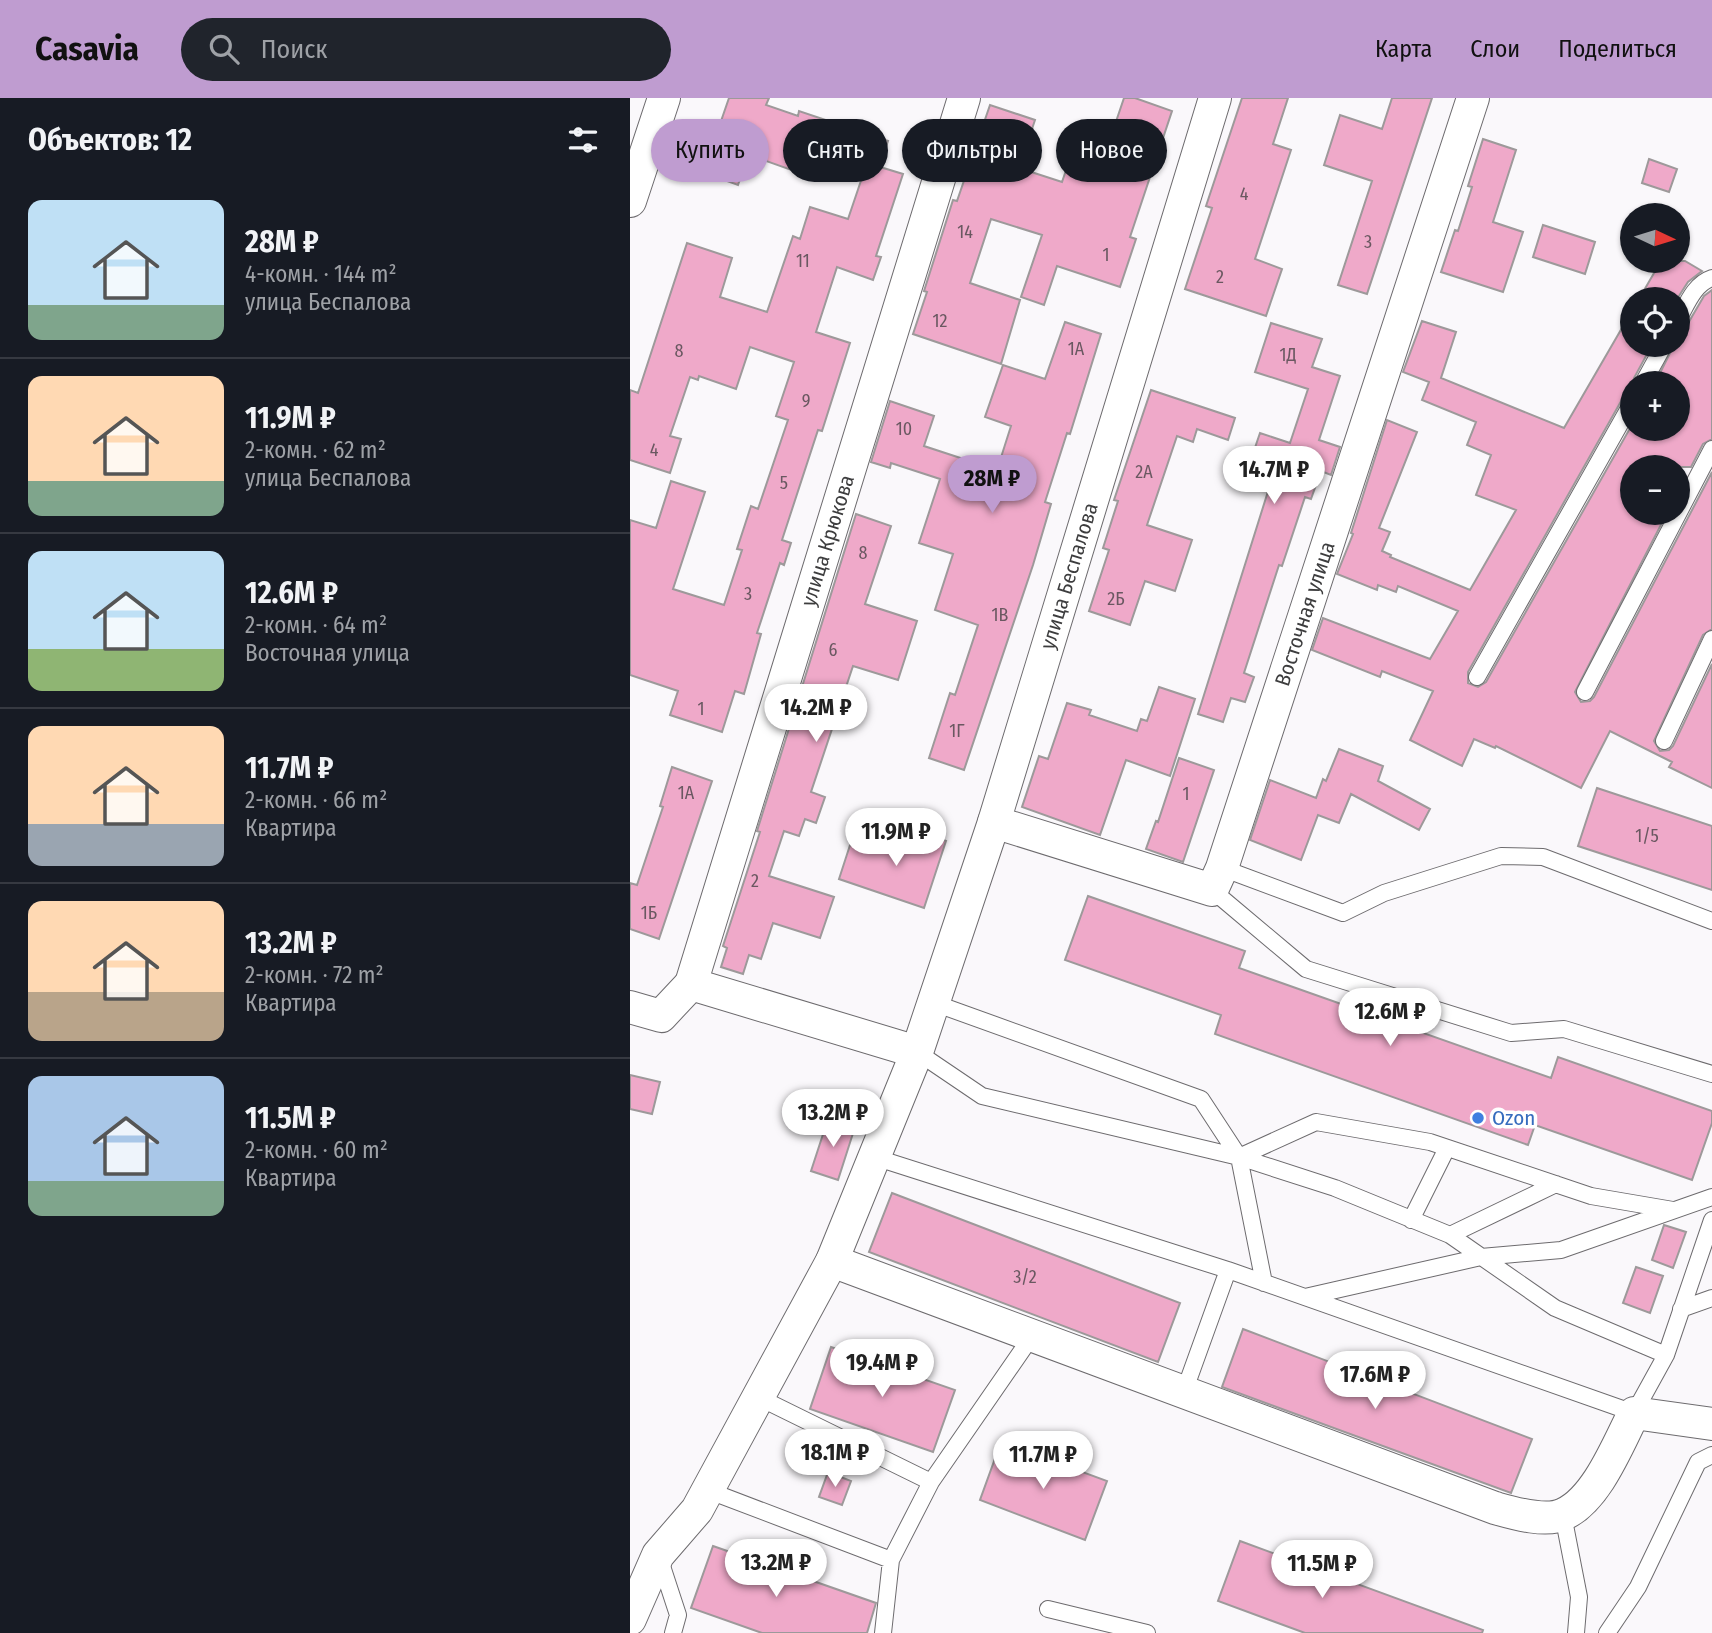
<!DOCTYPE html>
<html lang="ru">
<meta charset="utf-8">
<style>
body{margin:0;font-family:"Fira Sans Condensed",sans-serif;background:#20242c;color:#f1f3f6;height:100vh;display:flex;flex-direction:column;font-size:26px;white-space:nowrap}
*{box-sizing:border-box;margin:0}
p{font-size:23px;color:#9ea1a6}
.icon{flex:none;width:38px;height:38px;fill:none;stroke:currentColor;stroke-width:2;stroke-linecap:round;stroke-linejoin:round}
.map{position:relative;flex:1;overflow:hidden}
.details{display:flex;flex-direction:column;background:#171b24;width:630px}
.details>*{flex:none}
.top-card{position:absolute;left:21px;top:21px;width:665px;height:63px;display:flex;gap:14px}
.needle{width:46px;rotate:94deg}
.buttons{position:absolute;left:990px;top:105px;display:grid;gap:14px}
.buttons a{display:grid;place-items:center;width:70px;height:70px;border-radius:50%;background:#171b24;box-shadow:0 2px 5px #0004;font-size:35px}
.price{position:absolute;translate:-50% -60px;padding:0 16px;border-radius:24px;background:#fff;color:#222;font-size:23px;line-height:46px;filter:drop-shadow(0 2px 4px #0008)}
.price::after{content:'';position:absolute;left:50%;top:42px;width:21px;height:16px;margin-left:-10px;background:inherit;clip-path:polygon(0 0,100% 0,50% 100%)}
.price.active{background:#bf9cd0;color:#111}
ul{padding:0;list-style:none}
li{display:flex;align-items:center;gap:21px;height:175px;padding:0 28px}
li+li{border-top:2px solid #363941}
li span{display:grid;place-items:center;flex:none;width:196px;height:140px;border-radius:14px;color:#555}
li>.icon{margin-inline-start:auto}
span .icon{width:84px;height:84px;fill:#fffc;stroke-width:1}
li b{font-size:30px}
h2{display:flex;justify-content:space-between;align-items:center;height:84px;padding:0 28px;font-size:30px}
.tag{padding:0 24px;border-radius:32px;background:#171b24;box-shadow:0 2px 5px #0004;font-size:24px;line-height:63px}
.tag.active{background:#bf9cd0;color:#111}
header{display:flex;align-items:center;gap:42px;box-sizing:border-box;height:98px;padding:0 35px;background:#bf9cd0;color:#111}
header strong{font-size:33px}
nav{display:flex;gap:38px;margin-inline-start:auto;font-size:24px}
.search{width:490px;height:63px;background:#20242c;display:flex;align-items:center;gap:18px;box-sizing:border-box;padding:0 24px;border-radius:38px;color:#9ea1a6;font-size:26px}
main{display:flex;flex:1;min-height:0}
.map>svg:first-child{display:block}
</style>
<header>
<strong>Casavia</strong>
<div class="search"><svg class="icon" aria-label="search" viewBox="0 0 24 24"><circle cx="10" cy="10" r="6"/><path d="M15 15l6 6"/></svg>Поиск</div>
<nav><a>Карта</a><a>Слои</a><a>Поделиться</a></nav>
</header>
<main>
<section class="details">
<h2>Объектов: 12<svg class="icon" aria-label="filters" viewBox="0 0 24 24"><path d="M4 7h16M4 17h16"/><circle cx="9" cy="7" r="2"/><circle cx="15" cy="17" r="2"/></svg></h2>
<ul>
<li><span style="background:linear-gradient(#bfe0f5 75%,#7fa58c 0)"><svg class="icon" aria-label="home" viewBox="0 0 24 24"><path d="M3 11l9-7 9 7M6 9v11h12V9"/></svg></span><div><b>28M ₽</b><p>4-комн. · 144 m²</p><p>улица Беспалова</p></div></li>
<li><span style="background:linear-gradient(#ffd9b3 75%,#7fa58c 0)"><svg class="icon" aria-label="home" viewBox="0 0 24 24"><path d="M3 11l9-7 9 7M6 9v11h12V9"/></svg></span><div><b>11.9M ₽</b><p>2-комн. · 62 m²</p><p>улица Беспалова</p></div></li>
<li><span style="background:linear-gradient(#bfe0f5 70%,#8fb573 0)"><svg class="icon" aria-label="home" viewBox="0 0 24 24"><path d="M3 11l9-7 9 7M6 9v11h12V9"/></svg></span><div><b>12.6M ₽</b><p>2-комн. · 64 m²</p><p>Восточная улица</p></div></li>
<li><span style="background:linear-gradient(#ffd9b3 70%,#9aa5b1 0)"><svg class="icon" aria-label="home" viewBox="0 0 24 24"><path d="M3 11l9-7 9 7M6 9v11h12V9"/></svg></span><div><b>11.7M ₽</b><p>2-комн. · 66 m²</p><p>Квартира</p></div></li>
<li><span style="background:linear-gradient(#ffd9b3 65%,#b9a48a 0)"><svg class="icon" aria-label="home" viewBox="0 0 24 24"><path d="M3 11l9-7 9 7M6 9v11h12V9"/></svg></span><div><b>13.2M ₽</b><p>2-комн. · 72 m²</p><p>Квартира</p></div></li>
<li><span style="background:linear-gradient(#a9c7e8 75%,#7fa58c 0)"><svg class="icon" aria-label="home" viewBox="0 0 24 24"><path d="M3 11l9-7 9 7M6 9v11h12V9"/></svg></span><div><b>11.5M ₽</b><p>2-комн. · 60 m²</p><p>Квартира</p></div></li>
</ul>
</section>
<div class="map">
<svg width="1082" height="1535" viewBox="0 0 1082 1535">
<rect width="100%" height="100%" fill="#faf8fb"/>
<path fill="#efa9c9" stroke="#9d999a" stroke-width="2" d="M99,0H139L136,7L168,18L169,13L258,43L251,64L196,45L184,80L125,59L122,69L115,66L108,87L83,78L90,58L80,55Z
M494,0H505L542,13L500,139L506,141L490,189L427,168L414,207L391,199L412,137L361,121L340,185L390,202L371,266L283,236L297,194L294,193L323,102L327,103L360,7L405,22L389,70L432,84L444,49L474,59Z
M612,0H658L643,46L661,52L625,161L652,171L636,218L555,191L582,110L576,108Z
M762,0H802L737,196L708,187L742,83L694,67L710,17L752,31Z
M853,41L886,52L863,124L893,134L873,194L811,174L825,132L828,133L842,89L838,88Z
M1019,61L1047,71L1039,94L1012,85Z
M237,65L273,76L246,158L251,159L243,182L207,169L186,234L220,245L192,333L188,332L152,442L161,445L154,467L150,465L127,535L131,536L114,596L105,593L92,634L40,617L48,593L0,577V422L26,430L41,383L75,394L43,491L94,507L112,452L107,451L121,408L128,411L158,322L146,318L164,264L120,249L106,291L69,278L68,282L60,279L40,338L51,341L40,375L0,362V292L8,295L57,145L102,160L90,199L137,214L163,138L170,141L180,109L218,121Z
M913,127L965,144L955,176L903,159Z
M1031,163H1055L1072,173L1058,184L1047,201H1009Z
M1082,192V341L1073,346L1061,369H1003V415H1037L945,594L951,604L960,603L964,599L1082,374V531L1073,537L1024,643L1030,653L1039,652L1043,648L1082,566V690L1039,669L1042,664L980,633L951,690L866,648L865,650L844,641L832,668L780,642L803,593L752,573L750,579L682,552L693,520L800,561L828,513L768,488L766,494L748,487L747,492L707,476L723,436L721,435L757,322L787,334L749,430L760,434L752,453L761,457L760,459L840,492L886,412L846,397L861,357L837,347L846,324L792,302L799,284L773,274L792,223L826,234L811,280L934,330L1003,211V247H1022L1004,280L1003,293L994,298L838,574V585L848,589L856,584L1003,325V331H1048V285H1025L1044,247H1048L1051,232L1057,227L1074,198Z
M435,224L471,236L440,336L437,335L415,404L421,406L403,467L334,672L299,660L320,595L325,597L348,527L305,512L323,456L289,445L310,381L261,365L260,370L241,364L260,303L304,318L294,348L367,372L381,328L355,319L373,267L415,281Z
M641,225L692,241L682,269L710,278L689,342L710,349L701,377L691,373L681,401L675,399L652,468L649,467L614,575L624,579L615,604L601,600L593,624L568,616L640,387L615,379L630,335L660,345L678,291L625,274Z
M521,292L605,320L598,342L567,331L563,344L547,338L517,427L562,442L545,493L515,483L500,527L459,513L479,452L473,450L488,403L484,402Z
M226,416L261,428L235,506L287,523L268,582L223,568L181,694L195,699L186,725L175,721L169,738L154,733L139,778L204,799L190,840L143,825L131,861L119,857L113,876L91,869L97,850L93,848L130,734L127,733Z
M529,589L565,601L540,678L496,662L470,737L392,709L409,658L418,661L437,605L461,612L459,617L507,633L511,621L517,623Z
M709,651L753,668L748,683L800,711L789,732L721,696L709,725L688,717L671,762L620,742L640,682L686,700L693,681L696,683Z
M549,660L584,672L553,764L516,751L526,723L528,724Z
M42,669L82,683L29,841L0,831V785L7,787L33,709L30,708Z
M967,690L1082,728V792L948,748Z
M280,731L316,743L294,810L209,781L222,741L270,758Z
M458,798L615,853L609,870L921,980L928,959L1082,1013V1025L1062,1082L905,1027L898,1047L585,936L591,917L435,862Z
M0,977L30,984L22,1016L0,1011Z
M198,1021L225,1029L208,1082L181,1073Z
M262,1095L550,1205L528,1264L239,1154Z
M1034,1127L1056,1134L1043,1170L1022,1162Z
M1006,1169L1033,1178L1020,1215L993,1205Z
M613,1231L902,1341L881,1395L592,1289Z
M201,1249L325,1292L303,1354L180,1311Z
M371,1344L477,1383L455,1442L350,1402Z
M198,1374L221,1383L212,1407L189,1399Z
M610,1443L853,1532L852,1535H675L588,1503Z
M83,1448L246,1505L237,1535H132L61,1510Z"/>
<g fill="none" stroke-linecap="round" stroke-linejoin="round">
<g stroke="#6d6b6e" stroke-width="18">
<path id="lane" d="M1048,222C1057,206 1064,186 1082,180
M1013,285L1034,247
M847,579L1003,303
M955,594L1082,351
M1034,643L1082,541
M592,770L713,815L754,795L871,758L913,759L1082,823
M582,792L676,871L881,935L934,931L1082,976
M304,905L571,1001L609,1059L634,1185
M287,954L352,998L609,1059L705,1090L820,1137L925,1210L1036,1257
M244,1059L598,1172L1004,1315L1036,1257L1082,1122
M609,1059L686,1024L800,1044L961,1098L1043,1112
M781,1122L817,1050
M820,1137L926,1086
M675,1199L851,1159L931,1152L1082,1099
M1051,1211L1082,1200
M554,1294L598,1172
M128,1299L301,1384
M77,1392L261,1462
M933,1417L949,1499L946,1535
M29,1459L48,1517L43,1535
M418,1511L517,1535
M253,1535L261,1462L301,1384L402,1238
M977,1535L1008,1489L1068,1364L1082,1357"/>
</g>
<g stroke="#6d6b6e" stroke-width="34">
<g id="street">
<path d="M0,103L34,0"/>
<path id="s1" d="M364,724L582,792L592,770L843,0"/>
<path id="s2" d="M61,886L334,0"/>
<path d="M0,909L31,918L61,886L287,954"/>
<path d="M202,1163L865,1410C883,1415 916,1425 934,1416C967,1401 988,1346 1004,1315L1082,1326"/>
<path id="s3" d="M0,1521L28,1457L67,1412L202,1163L287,954L364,724L585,0"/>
</g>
</g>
<use href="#lane" stroke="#fff" stroke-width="16"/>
<use href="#street" stroke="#fff" stroke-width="32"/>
</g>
<circle fill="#3f7fe0" stroke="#fff" stroke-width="2.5" cx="848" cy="1020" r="7"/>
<g text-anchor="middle" stroke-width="7" stroke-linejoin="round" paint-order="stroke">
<g font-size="18" fill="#6a5861">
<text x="614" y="102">4</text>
<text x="335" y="140">14</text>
<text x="738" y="150">3</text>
<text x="476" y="163">1</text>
<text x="173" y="169">11</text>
<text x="590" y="185">2</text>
<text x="310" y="229">12</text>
<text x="446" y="257">1А</text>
<text x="49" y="259">8</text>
<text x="658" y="263">1Д</text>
<text x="176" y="309">9</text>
<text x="274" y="337">10</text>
<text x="24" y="358">4</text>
<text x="514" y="380">2А</text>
<text x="154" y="391">5</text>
<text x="233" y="461">8</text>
<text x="118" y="502">3</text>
<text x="486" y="507">2Б</text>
<text x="370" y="523">1В</text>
<text x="203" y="558">6</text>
<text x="71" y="617">1</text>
<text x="327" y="639">1Г</text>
<text x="56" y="701">1А</text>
<text x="556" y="702">1</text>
<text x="1017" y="744">1/5</text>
<text x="125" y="789">2</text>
<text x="19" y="821">1Б</text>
<text x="395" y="1185">3/2</text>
</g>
<g font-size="21" fill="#3d3d3e" stroke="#fff">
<text dy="7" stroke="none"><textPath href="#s2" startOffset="464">улица Крюкова</textPath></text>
<text dy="7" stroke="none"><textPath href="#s3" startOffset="1138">улица Беспалова</textPath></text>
<text dy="7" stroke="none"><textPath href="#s1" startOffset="520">Восточная улица</textPath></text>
</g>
<g font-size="21" fill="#366cbe" stroke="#fff" text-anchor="start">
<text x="862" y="1027">Ozon</text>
</g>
</g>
</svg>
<div class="buttons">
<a><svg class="needle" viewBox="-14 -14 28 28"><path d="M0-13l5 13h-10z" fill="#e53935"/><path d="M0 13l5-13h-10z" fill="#9ea1a6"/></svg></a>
<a><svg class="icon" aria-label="locate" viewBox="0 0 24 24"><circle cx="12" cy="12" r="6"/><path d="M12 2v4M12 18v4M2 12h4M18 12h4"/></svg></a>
<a>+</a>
<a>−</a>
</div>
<b class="price" style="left:644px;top:408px">14.7M ₽</b>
<b class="price active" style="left:362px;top:417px">28M ₽</b>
<b class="price" style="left:186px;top:646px">14.2M ₽</b>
<b class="price" style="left:266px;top:770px">11.9M ₽</b>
<b class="price" style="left:760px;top:950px">12.6M ₽</b>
<b class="price" style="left:203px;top:1051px">13.2M ₽</b>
<b class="price" style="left:252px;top:1301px">19.4M ₽</b>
<b class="price" style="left:745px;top:1313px">17.6M ₽</b>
<b class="price" style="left:205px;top:1391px">18.1M ₽</b>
<b class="price" style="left:413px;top:1393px">11.7M ₽</b>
<b class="price" style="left:146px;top:1501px">13.2M ₽</b>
<b class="price" style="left:692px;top:1502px">11.5M ₽</b>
<div class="top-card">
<a class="tag active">Купить</a>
<a class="tag">Снять</a>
<a class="tag">Фильтры</a>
<a class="tag">Новое</a>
</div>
</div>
</main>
